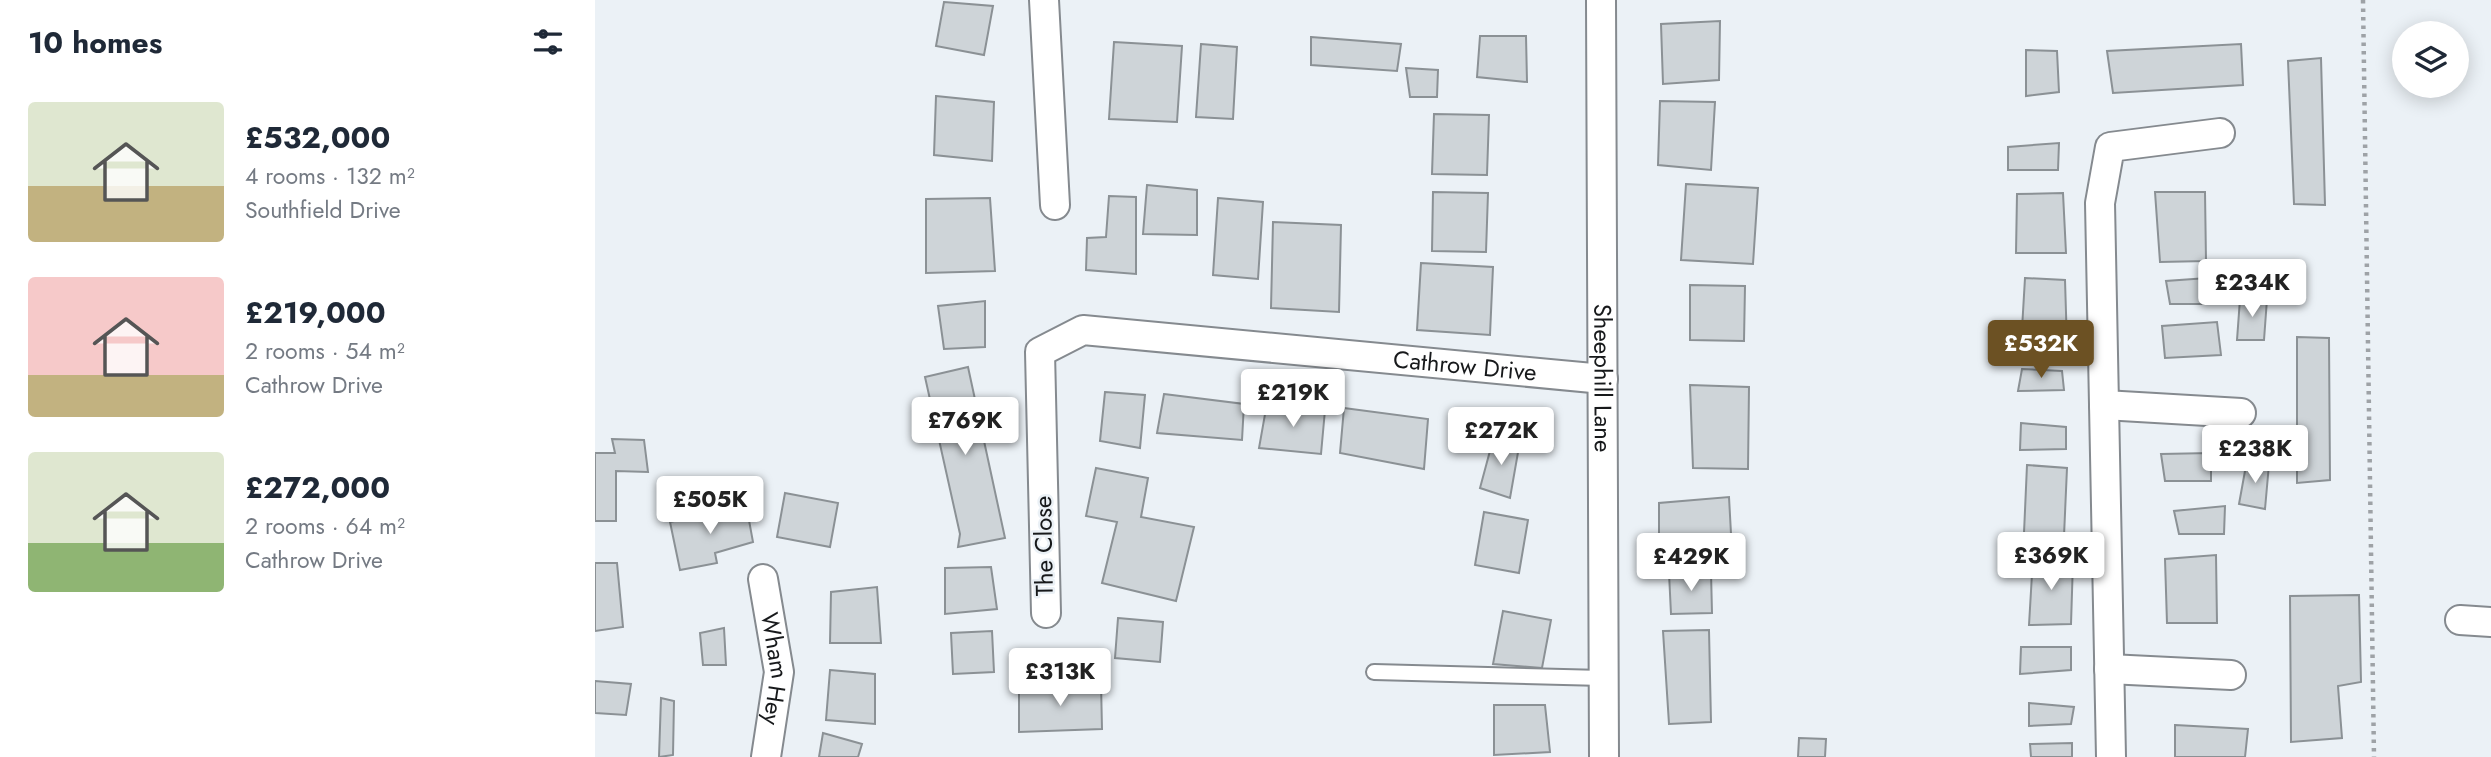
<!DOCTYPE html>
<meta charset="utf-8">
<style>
body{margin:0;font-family:Jost,sans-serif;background:#f6f6f7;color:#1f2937;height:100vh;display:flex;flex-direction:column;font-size:26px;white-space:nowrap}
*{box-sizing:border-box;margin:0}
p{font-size:23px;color:#747a83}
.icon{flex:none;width:38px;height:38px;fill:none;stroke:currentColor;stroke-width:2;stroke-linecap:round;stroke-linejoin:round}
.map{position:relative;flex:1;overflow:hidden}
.panel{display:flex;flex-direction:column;background:#fff;width:595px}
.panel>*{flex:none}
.fabs{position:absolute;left:1797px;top:21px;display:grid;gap:14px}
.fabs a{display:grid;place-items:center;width:77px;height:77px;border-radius:50%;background:#fff;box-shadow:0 4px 18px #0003;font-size:35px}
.price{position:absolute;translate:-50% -60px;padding:0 16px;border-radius:7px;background:#fff;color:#222;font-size:23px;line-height:46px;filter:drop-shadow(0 2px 4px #0008)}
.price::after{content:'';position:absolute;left:50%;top:42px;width:21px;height:16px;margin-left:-10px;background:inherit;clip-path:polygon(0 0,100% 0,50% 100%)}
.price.active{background:#6c5123;color:#fff}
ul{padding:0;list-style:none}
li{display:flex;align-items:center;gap:21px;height:175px;padding:0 28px}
li span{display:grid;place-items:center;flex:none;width:196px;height:140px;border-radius:7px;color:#555}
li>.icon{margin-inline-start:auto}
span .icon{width:84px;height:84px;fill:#fffc;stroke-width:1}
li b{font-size:30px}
h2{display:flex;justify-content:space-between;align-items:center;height:84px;padding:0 28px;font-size:30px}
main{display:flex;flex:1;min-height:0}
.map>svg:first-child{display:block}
</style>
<main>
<section class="panel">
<h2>10 homes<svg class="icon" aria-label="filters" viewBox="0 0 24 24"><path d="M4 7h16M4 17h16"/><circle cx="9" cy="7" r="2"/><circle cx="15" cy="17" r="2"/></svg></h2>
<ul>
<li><span style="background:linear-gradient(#dfe7d0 60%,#c2b280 0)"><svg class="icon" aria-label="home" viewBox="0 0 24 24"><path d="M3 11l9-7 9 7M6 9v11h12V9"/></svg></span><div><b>£532,000</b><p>4 rooms · 132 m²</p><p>Southfield Drive</p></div></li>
<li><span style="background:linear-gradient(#f6c9c9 70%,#c2b280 0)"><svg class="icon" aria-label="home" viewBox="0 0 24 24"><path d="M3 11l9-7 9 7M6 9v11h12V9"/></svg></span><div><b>£219,000</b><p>2 rooms · 54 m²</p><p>Cathrow Drive</p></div></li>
<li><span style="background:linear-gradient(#dfe7d0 65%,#8fb573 0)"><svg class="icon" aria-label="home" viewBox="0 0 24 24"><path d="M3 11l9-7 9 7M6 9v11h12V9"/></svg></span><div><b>£272,000</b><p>2 rooms · 64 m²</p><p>Cathrow Drive</p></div></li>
</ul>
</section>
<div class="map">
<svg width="1896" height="757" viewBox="0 0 1896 757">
<rect width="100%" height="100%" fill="#ebf1f6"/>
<path fill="#ced4d8" stroke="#8b9195" stroke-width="2" d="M349,2L398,6L389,55L341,46Z
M1125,21L1124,80L1068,84L1066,24Z
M885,36H931L932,82L882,77Z
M716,37L806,44L802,71L716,65Z
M519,42L587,46L582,122L514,119Z
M606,44L642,47L638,119L601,117Z
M1646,44L1648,85L1518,93L1512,51Z
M1431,50L1462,51L1464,92L1431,96Z
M1726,58L1730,205L1699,204L1693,61Z
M811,68L843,70L842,97H815Z
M341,96L399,102L397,161L339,155Z
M1065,101L1120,102L1116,170L1063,165Z
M839,114L894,115L892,175L837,174Z
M1464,143L1463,170H1413V147Z
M1091,184L1163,188L1158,264L1086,260Z
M552,185L602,190V235L548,234Z
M838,192L893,193L891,252L837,251Z
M1560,192H1610L1611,261L1565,262Z
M1468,193L1471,253H1421L1422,194Z
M514,196L541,197V274L491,270L492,238L511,237Z
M395,198L400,271L331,273V199Z
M623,198L668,202L663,279L618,275Z
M678,222L746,225L744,312L676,308Z
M826,263L898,267L895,335L822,330Z
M1626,277V304H1575L1571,281Z
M1430,278L1470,280L1472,345L1426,346Z
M1095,285L1150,286L1149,341L1095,340Z
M1645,299H1672L1669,340H1642Z
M390,301V347L349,349L343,306Z
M1622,322L1626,355L1570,358L1567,326Z
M1702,337L1734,338L1735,480L1702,483Z
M373,367L410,538L363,547L365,534L330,377Z
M1427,369L1467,371L1469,390L1423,391Z
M1095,385L1154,387L1153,469L1098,468Z
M510,392L550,395L545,448L505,441Z
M569,394L649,404L647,440L562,433Z
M672,403L730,410L726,454L664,448Z
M749,408L833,419L829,469L745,453Z
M1426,423L1471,427V449L1425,450Z
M899,436L925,441L915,498L885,488Z
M17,439L49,440L53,472L21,471V521H0V453H20Z
M1616,453V481H1570L1566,454Z
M1652,460L1674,464L1670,509L1644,504Z
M1432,465L1472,468L1469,536L1429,533Z
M501,468L553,478L546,517L599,527L581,601L507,583L522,522L491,516Z
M190,493L243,503L235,547L182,537Z
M1134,497L1137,552L1064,553V503Z
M151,504L158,542L120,553L122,563L85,570L75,522Z
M1630,506L1629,534H1584L1579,511Z
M889,512L933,520L924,573L880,565Z
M1621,555L1622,623H1572L1570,559Z
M1438,557L1478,561L1476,624L1434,625Z
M0,563H22L28,627L0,631Z
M396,567L402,609L350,614V568Z
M1116,572L1117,613L1076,614L1074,573Z
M282,587L286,643H235L236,592Z
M1764,595L1766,682L1743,686L1747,738L1696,742L1695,596Z
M908,611L956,620L947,668L898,664Z
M523,618L568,622L565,662L520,658Z
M129,628L131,665H108L105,633Z
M1114,630L1116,722L1074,724L1068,631Z
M397,631L399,672L358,674L356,633Z
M1426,647H1476V670L1425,674Z
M235,670L280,674V724L231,720Z
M0,681L36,684L31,715L0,713Z
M506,683L507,729L424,732V686Z
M66,698L79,701L78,755L64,757Z
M1434,703L1479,707L1476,724L1434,726Z
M899,705H950L955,752L899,755Z
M1580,725L1653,729L1650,757H1580Z
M228,733L267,744L263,757H224Z
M1204,738L1231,739L1230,757H1203Z
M1477,743V757H1436L1435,744Z"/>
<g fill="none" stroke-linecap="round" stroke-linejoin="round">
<g stroke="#858a8f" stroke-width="18">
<path id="service" d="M779,672L1008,678"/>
</g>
<g stroke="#858a8f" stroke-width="32">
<g id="minor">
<path d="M449,0L460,205"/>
<path id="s1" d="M1006,0L1009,757"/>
<path d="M1509,405L1646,413"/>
<path id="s2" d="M168,579L184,672L171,757"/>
<path id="s3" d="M451,613L445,352L488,330L1008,379"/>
<path d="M1865,620L1896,622"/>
<path d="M1514,669L1636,675"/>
<path d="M1516,757L1505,203L1515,147L1625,133"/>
</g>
</g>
<path stroke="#9ea2a6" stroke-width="4.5" stroke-dasharray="3.5 5" stroke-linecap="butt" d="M1768,0L1779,757"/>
<use href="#service" stroke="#fff" stroke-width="14"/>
<use href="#minor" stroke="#fff" stroke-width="28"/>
</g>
<g text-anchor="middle" stroke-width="5" stroke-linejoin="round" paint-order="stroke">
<g font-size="24" fill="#17191b" stroke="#ebf1f6">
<text dy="8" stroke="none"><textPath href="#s3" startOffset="693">Cathrow Drive</textPath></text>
<text dy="8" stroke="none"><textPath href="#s1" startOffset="378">Sheephill Lane</textPath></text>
<text transform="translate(449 546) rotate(-91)" y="8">The Close</text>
<text dy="8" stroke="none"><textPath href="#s2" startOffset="91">Wham Hey</textPath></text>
</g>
</g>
</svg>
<div class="fabs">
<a><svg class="icon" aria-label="layers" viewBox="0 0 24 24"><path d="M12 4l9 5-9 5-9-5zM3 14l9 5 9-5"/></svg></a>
</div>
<b class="price" style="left:1657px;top:319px">£234K</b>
<b class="price active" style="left:1446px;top:380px">£532K</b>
<b class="price" style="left:698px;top:429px">£219K</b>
<b class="price" style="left:370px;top:457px">£769K</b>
<b class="price" style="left:906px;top:467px">£272K</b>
<b class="price" style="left:1660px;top:485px">£238K</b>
<b class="price" style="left:115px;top:536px">£505K</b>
<b class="price" style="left:1456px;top:592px">£369K</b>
<b class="price" style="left:1096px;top:593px">£429K</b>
<b class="price" style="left:465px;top:708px">£313K</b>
</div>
</main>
